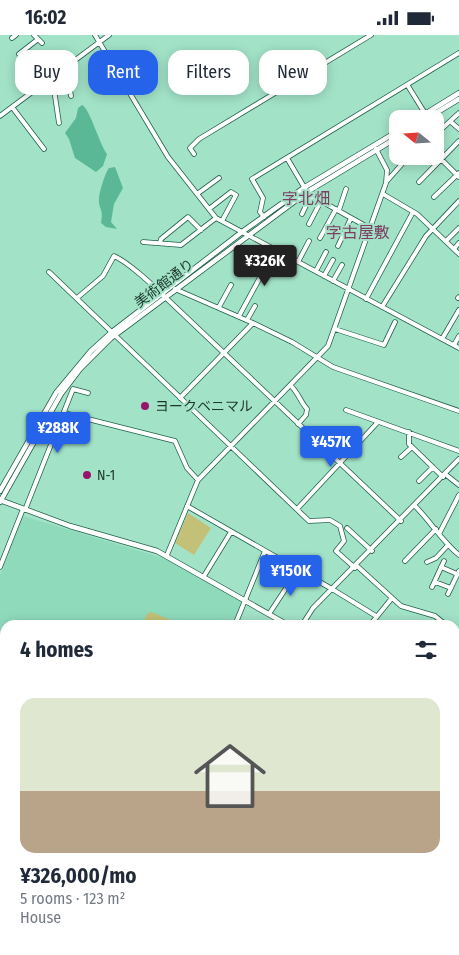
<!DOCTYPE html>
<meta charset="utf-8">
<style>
body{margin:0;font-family:"Fira Sans Condensed","Noto Sans JP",sans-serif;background:#f6f6f7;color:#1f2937;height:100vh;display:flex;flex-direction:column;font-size:19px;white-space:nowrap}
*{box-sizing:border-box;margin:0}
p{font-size:16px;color:#747a83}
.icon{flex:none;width:28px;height:28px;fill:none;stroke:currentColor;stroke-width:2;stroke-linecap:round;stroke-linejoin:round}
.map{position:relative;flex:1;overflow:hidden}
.panel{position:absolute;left:0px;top:585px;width:460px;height:335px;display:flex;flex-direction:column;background:#fff;border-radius:15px 15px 0 0;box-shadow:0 2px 12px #0003}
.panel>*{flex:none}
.banner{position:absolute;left:15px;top:15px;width:430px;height:45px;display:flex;gap:10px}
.needle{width:32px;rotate:288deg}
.buttons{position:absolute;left:389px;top:75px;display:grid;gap:10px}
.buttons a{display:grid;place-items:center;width:55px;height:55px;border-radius:10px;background:#fff;box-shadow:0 2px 12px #0003;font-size:25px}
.price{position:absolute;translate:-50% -42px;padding:0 11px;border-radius:5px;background:#2563eb;color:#fff;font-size:16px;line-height:32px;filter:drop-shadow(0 1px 2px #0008)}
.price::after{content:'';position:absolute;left:50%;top:30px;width:15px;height:11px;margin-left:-8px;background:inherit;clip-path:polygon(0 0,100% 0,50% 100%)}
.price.current{background:#222;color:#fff}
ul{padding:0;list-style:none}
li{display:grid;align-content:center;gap:10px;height:265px;padding:0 20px}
li span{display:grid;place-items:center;height:155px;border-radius:15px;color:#555}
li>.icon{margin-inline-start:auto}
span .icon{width:90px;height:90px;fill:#fffc;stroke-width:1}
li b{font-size:21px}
h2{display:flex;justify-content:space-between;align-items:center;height:60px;padding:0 20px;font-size:21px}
.pill{padding:0 18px;border-radius:15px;background:#fff;box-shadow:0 2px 12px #0003;font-size:18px;line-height:45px}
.pill.current{background:#2563eb;color:#fff}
.status{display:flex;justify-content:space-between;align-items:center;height:35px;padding:0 25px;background:#fff;direction:ltr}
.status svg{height:14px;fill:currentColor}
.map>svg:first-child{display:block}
</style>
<div class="status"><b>16:02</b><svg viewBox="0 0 49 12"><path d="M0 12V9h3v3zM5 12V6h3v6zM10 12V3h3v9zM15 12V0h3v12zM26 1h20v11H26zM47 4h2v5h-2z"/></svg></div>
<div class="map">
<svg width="459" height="920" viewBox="0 0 459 920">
<rect width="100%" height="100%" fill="#a2e3c8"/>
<path fill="#90dabc" d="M23,481L163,523L241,567L232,590H5V764L0,760V540Z
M459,861V920H419L422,915H455V867Z"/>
<path fill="#c3c178" d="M188,478L211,493L194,520L175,508Z
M151,577L183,590H142L147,579Z"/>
<path fill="#5bb896" d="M82,70C90,74 99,108 107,119L103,131L96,137L75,123L69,104L65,98L76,83L78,73Z
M115,132L123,153L114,169L111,187L117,194L106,192L101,188C104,173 98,174 99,164C99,158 105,138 109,133Z"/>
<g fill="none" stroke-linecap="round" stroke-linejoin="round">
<g stroke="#20614b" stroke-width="5.5">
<path id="minor" d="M34,0L42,8
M95,0L168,122L216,183L459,313
M12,3L16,0
M19,19L37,5
M66,30L71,61
M52,41L59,88
M408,51L426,80
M12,72L44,114
M0,81L109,0
M451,87L459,94
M435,100L459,78
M435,118L459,142
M194,119L190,113L199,104L371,0
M287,123L310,162L321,166L371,194
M387,146L409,121
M419,147L459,106
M197,159L219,143
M383,159L417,179L459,219
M434,162L459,138
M209,174L231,157L236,160L222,186
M339,175L346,154
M302,179L310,162
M264,182L260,177L263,163L252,144L459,18
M309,189L321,166
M320,203L336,174
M446,206L459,193
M143,207L181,210L216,183
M160,208L161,204L188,182L201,195
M338,211L351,183
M454,214L459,208
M298,227L309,206
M316,236L326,217
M49,237L309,486L330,485L340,491L344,506L336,516L355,533
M324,241L333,225
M333,246L342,230
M175,254L253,288L292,307L333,332L459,376
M77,263L103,241L114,221C128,227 154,251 165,262L401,486
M458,263L459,262
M366,264L413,177
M219,272L231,250
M382,272L426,201L459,166
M239,281L275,215
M247,285L255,271
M335,294L384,310L395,287
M442,304L459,275
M454,310L459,301
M290,350C298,357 300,366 307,374L306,380L298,389
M180,363L253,288
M346,375L459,416
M64,378L175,406L187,433L198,445
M409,397V409L412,412
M401,422L412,412L443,442
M445,439L459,450
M419,446L433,432
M187,471L332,554L376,581
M415,471C431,487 442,506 459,520
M297,474L378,387
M25,475L73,354L88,358
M347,493L372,516
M439,499L459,460
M167,520L198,445L328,311L386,148L387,135L376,114
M405,526L436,494
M427,527L436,523L448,510
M357,531L401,571L435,581L446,590
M0,532L23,474
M441,532L457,539
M204,541L231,497
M435,547L451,553
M432,552L444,526
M448,559L459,536
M269,579L298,535
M235,590L265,516
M302,590L313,573L459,424
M370,590L392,563
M455,597L459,599
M455,609L459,603
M455,629L459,632
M455,651L459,648
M455,722L459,717
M455,747L459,750
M455,803L459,798
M455,822L459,825
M368,915L375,920"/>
</g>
<g stroke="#20614b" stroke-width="6">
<path id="tertiary" d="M417,84L459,58
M426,84L459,64
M0,456L56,358L91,316L112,297L242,197L305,152L398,96
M0,465L70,491L157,516L288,590
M0,467L61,359L80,334L111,303L307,157L398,102
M455,683L459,686
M455,863L459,857
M0,901L5,904
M25,915L34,920
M416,920L419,915"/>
</g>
<g stroke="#12829e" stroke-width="8">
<path id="primary" d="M455,773L459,770
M10,920L13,915
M16,920L18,915
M254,920L257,915"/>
</g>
<use href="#minor" stroke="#fff" stroke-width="4"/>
<use href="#tertiary" stroke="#fff" stroke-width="4.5"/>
<use href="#primary" stroke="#6dcde9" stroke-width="5.5"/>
<g stroke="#5a8674" stroke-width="3">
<path id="rail" d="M0,813L5,816
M0,824L5,826
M0,844L5,847
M125,915L135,920
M181,915L190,920
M191,915L200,920"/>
</g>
<use href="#rail" stroke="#a2e3c8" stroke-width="1" stroke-dasharray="4" stroke-linecap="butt"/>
</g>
<g fill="#98146a" stroke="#a2e3c8" stroke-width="2">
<circle cx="145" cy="371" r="5"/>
<circle cx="87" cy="440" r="5"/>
</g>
<g text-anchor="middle" stroke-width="4" stroke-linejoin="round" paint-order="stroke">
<g font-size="14" fill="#1d372d" stroke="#a2e3c8">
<text transform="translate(164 248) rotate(-37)" y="5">美術館通り</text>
</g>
<g font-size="14" fill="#1d372d" stroke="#a2e3c8" text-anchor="start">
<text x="155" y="376">ヨークベニマル</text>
<text x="97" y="445">N-1</text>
</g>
<g font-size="16" fill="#7e3e62" stroke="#a2e3c8">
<text x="306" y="169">字北畑</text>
<text x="358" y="203">字古屋敷</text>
</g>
</g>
</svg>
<div class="buttons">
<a><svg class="needle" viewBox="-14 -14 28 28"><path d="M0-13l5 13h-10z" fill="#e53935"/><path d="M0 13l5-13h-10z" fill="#747a83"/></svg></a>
</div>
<b class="price current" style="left:265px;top:252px">¥326K</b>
<b class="price" style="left:58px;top:419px">¥288K</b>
<b class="price" style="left:331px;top:433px">¥457K</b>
<b class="price" style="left:291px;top:562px">¥150K</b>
<div class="banner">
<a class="pill">Buy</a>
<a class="pill current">Rent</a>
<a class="pill">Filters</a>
<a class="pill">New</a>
</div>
<section class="panel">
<h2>4 homes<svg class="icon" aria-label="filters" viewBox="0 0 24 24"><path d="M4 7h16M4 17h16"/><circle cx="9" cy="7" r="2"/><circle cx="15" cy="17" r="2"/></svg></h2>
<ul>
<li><span style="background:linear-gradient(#dfe7d0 60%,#b9a48a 0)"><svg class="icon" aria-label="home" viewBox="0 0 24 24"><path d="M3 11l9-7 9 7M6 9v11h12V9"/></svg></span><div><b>¥326,000/mo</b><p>5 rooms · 123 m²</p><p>House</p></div></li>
</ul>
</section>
</div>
